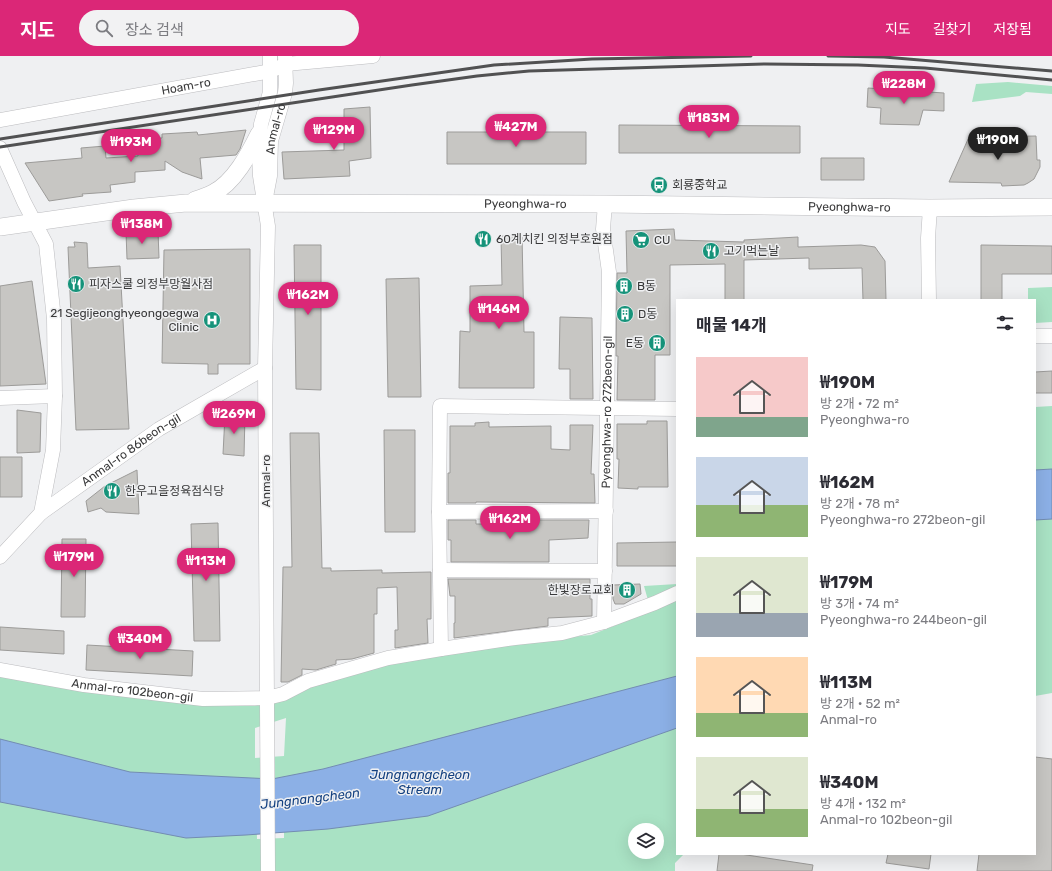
<!DOCTYPE html>
<html lang="ko">
<meta charset="utf-8">
<style>
body{margin:0;font-family:Rubik,"Noto Sans KR",sans-serif;background:#f2f2f3;color:#2b2b33;height:100vh;display:flex;flex-direction:column;font-size:15px;white-space:nowrap}
*{box-sizing:border-box;margin:0}
p{font-size:13px;color:#7c7c81}
.icon{flex:none;width:22px;height:22px;fill:none;stroke:currentColor;stroke-width:2;stroke-linecap:round;stroke-linejoin:round}
.map{position:relative;flex:1;overflow:hidden}
.panel{position:absolute;left:676px;top:243px;width:360px;height:556px;display:flex;flex-direction:column;background:#fff;border-radius:0px;box-shadow:0 4px 16px #0002}
.panel>*{flex:none}
.fabs{position:absolute;left:628px;top:767px;display:grid;gap:8px}
.fabs a{display:grid;place-items:center;width:36px;height:36px;border-radius:50%;background:#fff;box-shadow:0 4px 16px #0002;font-size:20px}
.price{position:absolute;translate:-50% -34px;padding:0 9px;border-radius:14px;background:#db2777;color:#fff;font-size:13px;line-height:26px;filter:drop-shadow(0 1px 2px #0008)}
.price::after{content:'';position:absolute;left:50%;top:24px;width:12px;height:9px;margin-left:-6px;background:inherit;clip-path:polygon(0 0,100% 0,50% 100%)}
.price.on{background:#222;color:#fff}
ul{padding:0;list-style:none}
li{display:flex;align-items:center;gap:12px;height:100px;padding:0 20px}
li span{display:grid;place-items:center;flex:none;width:112px;height:80px;border-radius:0px;color:#555}
li>.icon{margin-inline-start:auto}
span .icon{width:48px;height:48px;fill:#fffc;stroke-width:1}
li b{font-size:17px}
h2{display:flex;justify-content:space-between;align-items:center;height:48px;padding:0 20px;font-size:17px}
header{display:flex;align-items:center;gap:24px;box-sizing:border-box;height:56px;padding:0 20px;background:#db2777;color:#fff}
header strong{font-size:19px}
nav{display:flex;gap:22px;margin-inline-start:auto;font-size:14px}
.search{width:280px;height:36px;background:#f2f2f3;display:flex;align-items:center;gap:10px;box-sizing:border-box;padding:0 14px;border-radius:22px;color:#7c7c81;font-size:15px}
.map>svg:first-child{display:block}
</style>
<header>
<strong>지도</strong>
<div class="search"><svg class="icon" aria-label="search" viewBox="0 0 24 24"><circle cx="10" cy="10" r="6"/><path d="M15 15l6 6"/></svg>장소 검색</div>
<nav><a>지도</a><a>길찾기</a><a>저장됨</a></nav>
</header>
<div class="map">
<svg width="1052" height="815" viewBox="0 0 1052 815">
<rect width="100%" height="100%" fill="#eff0f2"/>
<path fill="#a9e2c4" fill-rule="evenodd" d="M1008,26L1052,30V38L1026,36L1020,40L972,46L976,28Z
M1052,231V266L1035,267V244H1028V232Z
M1052,350V637L1035,640V351Z
M677,528V798H684L675,807V815H0V613L236,649L255,650L301,632L390,606L529,585L591,579L651,555L644,530ZM286,662L284,700L255,702V672ZM284,733V782L257,783L256,737ZM635,774H657V796H635Z"/>
<path fill="#8cb0e6" stroke="#738cb2" d="M1052,413V463L1035,464V414Z
M677,620V672L428,760L328,773L246,779L186,782L0,746V683L130,716L272,723L323,713Z"/>
<path fill="#c7c6c3" stroke="#9c9b99" d="M868,32L944,37V55L923,54L919,69L880,68L881,52L867,51Z
M370,51L371,102L349,105L350,120L284,123L282,96L344,94V53Z
M619,69L800,70V97H619Z
M246,74L240,93L236,99L200,102L202,123L182,116L165,105V114L135,116V126L110,129L111,136L82,138L83,140L49,145L25,107L82,102L81,92L105,90L106,102L138,100V83L162,82V78L197,76L198,79Z
M447,76H586V108H447Z
M1036,80L1037,104H1040V111L1034,123L1028,127L1024,129L1002,130L1001,127L949,126L969,81Z
M821,102H864V124H821Z
M674,173L675,184L744,186V184L798,181V191L861,189L875,191L885,205L886,244H863L862,212L809,213V202L744,204V244H725V208L670,209V299H655V344H617L618,300H616L617,217H627L626,175Z
M158,175L159,202L127,203L126,176Z
M522,179L524,276H534V332H459L460,275L470,276V230L502,229L501,180Z
M74,186L87,187L88,212L120,210L129,373L76,374L68,191H75Z
M294,189H321V334L296,333Z
M981,189L1052,190V218H1002V244H981Z
M250,193V308H218V318H208V308L162,307L164,194Z
M419,222L421,341H388L386,223Z
M32,225L46,328L0,330V230Z
M560,261L592,262L593,343H570V313H559Z
M1052,315V337H1035V316Z
M17,354L41,357L40,396L17,397Z
M225,359H245L244,400L223,398Z
M647,365H667L668,431H638V433L618,432L619,403H617V368H647Z
M489,366V371L551,370V393L570,394V369H593L591,418H594L595,447L476,446V447H448V417H450V370H475V367Z
M384,374H415V476H385Z
M290,377H319L322,512H331V515L382,514V517L431,516V563H427L428,587L395,592V574H398L397,531L377,532V558H374V597L352,603L336,604V608L316,614L302,613V619L288,626H281L283,511H292Z
M0,401H22V441H0Z
M137,414L139,458L106,456L101,452L88,456L86,445L105,430Z
M448,464H476V468H520V465H523V464H589L588,482L549,484V506H451V484H448Z
M218,467L220,585H194L191,468Z
M62,483H86L85,561H61Z
M677,486V510H617V487Z
M448,523H590V543H592V560L548,562V570L454,582V567H455V540H450Z
M640,528L641,538L624,548H615L613,543V529Z
M0,571L64,575V598L0,594Z
M87,589L193,595L192,620L86,614Z
M1035,701L1052,703V815H977L979,798H1035Z
M719,798H740L813,809L812,815H717Z
M888,798H931L929,813L886,807Z"/>
<g fill="none" stroke-linecap="round" stroke-linejoin="round">
<g stroke="#bcbcbf" stroke-width="15">
<g id="minor">
<path id="s1" d="M0,64L271,15L286,8L373,0"/>
<path d="M0,92L24,146L46,188L54,263L55,340L53,394L41,457L0,501"/>
<path id="s2" d="M266,141L270,120L271,85L285,37L286,27L285,0"/>
<path d="M929,244L928,182L930,152"/>
<path d="M1035,280H1052"/>
<path d="M0,342L55,340"/>
<path d="M439,456L606,455"/>
<path id="s3" d="M41,457L159,373L265,312"/>
<path d="M440,514L605,515"/>
<path id="s4" d="M604,566L609,216L603,173L605,148"/>
<path d="M441,593L439,456L440,350L677,353"/>
<path id="s5" d="M0,614L84,629L203,643L267,642L283,638L308,625L388,602L441,593L515,582L562,577L604,566L655,547L677,537"/>
<path d="M268,815L265,312L268,170L260,120L259,101L261,68L270,36V0"/>
</g>
</g>
<g stroke="#bcbcbf" stroke-width="18">
<g id="major">
<path d="M195,144C201,142 207,140 213,137C234,127 249,98 259,78"/>
<path id="s6" d="M0,171L134,152L186,147L605,148L930,152L1052,151"/>
</g>
</g>
<use href="#minor" stroke="#fff" stroke-width="14"/>
<use href="#major" stroke="#fff" stroke-width="17"/>
<path stroke="#515152" stroke-width="3" d="M828,0L884,1L1052,15
M0,83L319,34L494,9L592,3L751,0
M0,91L412,29L477,20L529,15L765,8L858,9L925,12L1052,24"/>
</g>
<defs>
<g id="bus-disc" transform="scale(0.9)"><circle r="9.5" fill="#16937a" stroke="#eff0f2"/><path d="M-5-6H5V4H4V6H2V4H-2V6H-4V4H-5ZM-3.5-4V0h7V-4ZM-3.5 1.2v1.5H-2V1.2ZM2 1.2v1.5H3.5V1.2Z" fill="#fff"/></g>
<g id="restaurant-disc" transform="scale(0.9)"><circle r="9.5" fill="#16937a" stroke="#eff0f2"/><path d="M-5-6h1v4h1v-4h1v4h1v-4h1v5L-1.5 .5V6h-2V.5L-5-1ZM5-6V6H3V1.5H1.5Q1.5-4 5-6Z" fill="#fff"/></g>
<g id="supermarket-disc" transform="scale(0.9)"><circle r="9.5" fill="#16937a" stroke="#eff0f2"/><path d="M-6-5.5h2.5l.6 2H6L4.5 2H-2.5L-4.4-4H-6ZM-1.5 3.2a1.3 1.3 0 1 0 .1 0ZM3 3.2a1.3 1.3 0 1 0 .1 0Z" fill="#fff"/></g>
<g id="building-disc" transform="scale(0.9)"><circle r="9.5" fill="#16937a" stroke="#eff0f2"/><path d="M-4-6H4V6H1V3H-1V6H-4ZM-2.5-4.3h1.7v1.8h-1.7ZM.8-4.3h1.7v1.8H.8ZM-2.5-1h1.7V.8h-1.7ZM.8-1h1.7V.8H.8Z" fill="#fff"/></g>
<g id="hospital-disc" transform="scale(0.9)"><circle r="9.5" fill="#16937a" stroke="#eff0f2"/><path d="M-5-5h3v3.5h4V-5h3V5h-3V1.5h-4V5h-3Z" fill="#fff"/></g>
</defs>
<g fill-rule="evenodd">
<use href="#bus-disc" x="659" y="129"/>
<use href="#restaurant-disc" x="483" y="183"/>
<use href="#supermarket-disc" x="641" y="184"/>
<use href="#restaurant-disc" x="711" y="195"/>
<use href="#restaurant-disc" x="76" y="228"/>
<use href="#building-disc" x="624" y="230"/>
<use href="#building-disc" x="625" y="258"/>
<use href="#hospital-disc" x="212" y="264"/>
<use href="#building-disc" x="657" y="287"/>
<use href="#restaurant-disc" x="112" y="435"/>
<use href="#building-disc" x="627" y="534"/>
</g>
<g text-anchor="middle" stroke-width="3" stroke-linejoin="round" paint-order="stroke">
<g font-size="12" fill="#39393a" stroke="#eff0f2">
<text dy="4" stroke="none"><textPath href="#s1" startOffset="189">Hoam-ro</textPath></text>
<text dy="4" stroke="none"><textPath href="#s2" startOffset="69">Anmal-ro</textPath></text>
<text dy="4" stroke="none"><textPath href="#s6" startOffset="527">Pyeonghwa-ro</textPath></text>
<text dy="4" stroke="none"><textPath href="#s6" startOffset="851">Pyeonghwa-ro</textPath></text>
<text dy="4" stroke="none"><textPath href="#s4" startOffset="210">Pyeonghwa-ro 272beon-gil</textPath></text>
<text dy="4" stroke="none"><textPath href="#s3" startOffset="110">Anmal-ro 86beon-gil</textPath></text>
<text transform="translate(266 425) rotate(-90)" y="4">Anmal-ro</text>
<text dy="4" stroke="none"><textPath href="#s5" startOffset="134">Anmal-ro 102beon-gil</textPath></text>
</g>
<g font-size="12" fill="#39393a" stroke="#eff0f2" text-anchor="start">
<text x="672" y="133">회룡중학교</text>
<text x="496" y="187">60계치킨 의정부호원점</text>
<text x="654" y="188">CU</text>
<text x="724" y="199">고기먹는날</text>
<text x="89" y="232">피자스쿨 의정부망월사점</text>
<text x="637" y="234">B동</text>
<text x="199" y="261" text-anchor="end">21 Segijeonghyeongoegwa<tspan x="199" dy="14">Clinic</tspan></text>
<text x="638" y="262">D동</text>
<text x="644" y="291" text-anchor="end">E동</text>
<text x="125" y="439">한우고을정육점식당</text>
<text x="614" y="538" text-anchor="end">한빛장로교회</text>
</g>
<g font-size="13" font-style="italic" fill="#144181" stroke="#eff0f2">
<text x="420" y="723">Jungnangcheon<tspan x="420" dy="15">Stream</tspan></text>
<text transform="translate(310 742) rotate(-7)" y="5">Jungnangcheon</text>
</g>
</g>
</svg>
<div class="fabs">
<a><svg class="icon" aria-label="layers" viewBox="0 0 24 24"><path d="M12 4l9 5-9 5-9-5zM3 14l9 5 9-5"/></svg></a>
</div>
<b class="price" style="left:904px;top:49px">₩228M</b>
<b class="price" style="left:709px;top:83px">₩183M</b>
<b class="price" style="left:516px;top:92px">₩427M</b>
<b class="price" style="left:334px;top:95px">₩129M</b>
<b class="price on" style="left:998px;top:105px">₩190M</b>
<b class="price" style="left:131px;top:107px">₩193M</b>
<b class="price" style="left:142px;top:189px">₩138M</b>
<b class="price" style="left:308px;top:260px">₩162M</b>
<b class="price" style="left:499px;top:274px">₩146M</b>
<b class="price" style="left:234px;top:379px">₩269M</b>
<b class="price" style="left:510px;top:484px">₩162M</b>
<b class="price" style="left:74px;top:522px">₩179M</b>
<b class="price" style="left:206px;top:526px">₩113M</b>
<b class="price" style="left:140px;top:604px">₩340M</b>
<section class="panel">
<h2>매물 14개<svg class="icon" aria-label="filters" viewBox="0 0 24 24"><path d="M4 7h16M4 17h16"/><circle cx="9" cy="7" r="2"/><circle cx="15" cy="17" r="2"/></svg></h2>
<ul>
<li><span style="background:linear-gradient(#f6c9c9 75%,#7fa58c 0)"><svg class="icon" aria-label="home" viewBox="0 0 24 24"><path d="M3 11l9-7 9 7M6 9v11h12V9"/></svg></span><div><b>₩190M</b><p>방 2개 · 72 m²</p><p>Pyeonghwa-ro</p></div></li>
<li><span style="background:linear-gradient(#c9d6e8 60%,#8fb573 0)"><svg class="icon" aria-label="home" viewBox="0 0 24 24"><path d="M3 11l9-7 9 7M6 9v11h12V9"/></svg></span><div><b>₩162M</b><p>방 2개 · 78 m²</p><p>Pyeonghwa-ro 272beon-gil</p></div></li>
<li><span style="background:linear-gradient(#dfe7d0 70%,#9aa5b1 0)"><svg class="icon" aria-label="home" viewBox="0 0 24 24"><path d="M3 11l9-7 9 7M6 9v11h12V9"/></svg></span><div><b>₩179M</b><p>방 3개 · 74 m²</p><p>Pyeonghwa-ro 244beon-gil</p></div></li>
<li><span style="background:linear-gradient(#ffd9b3 70%,#8fb573 0)"><svg class="icon" aria-label="home" viewBox="0 0 24 24"><path d="M3 11l9-7 9 7M6 9v11h12V9"/></svg></span><div><b>₩113M</b><p>방 2개 · 52 m²</p><p>Anmal-ro</p></div></li>
<li><span style="background:linear-gradient(#dfe7d0 65%,#8fb573 0)"><svg class="icon" aria-label="home" viewBox="0 0 24 24"><path d="M3 11l9-7 9 7M6 9v11h12V9"/></svg></span><div><b>₩340M</b><p>방 4개 · 132 m²</p><p>Anmal-ro 102beon-gil</p></div></li>
</ul>
</section>
</div>
